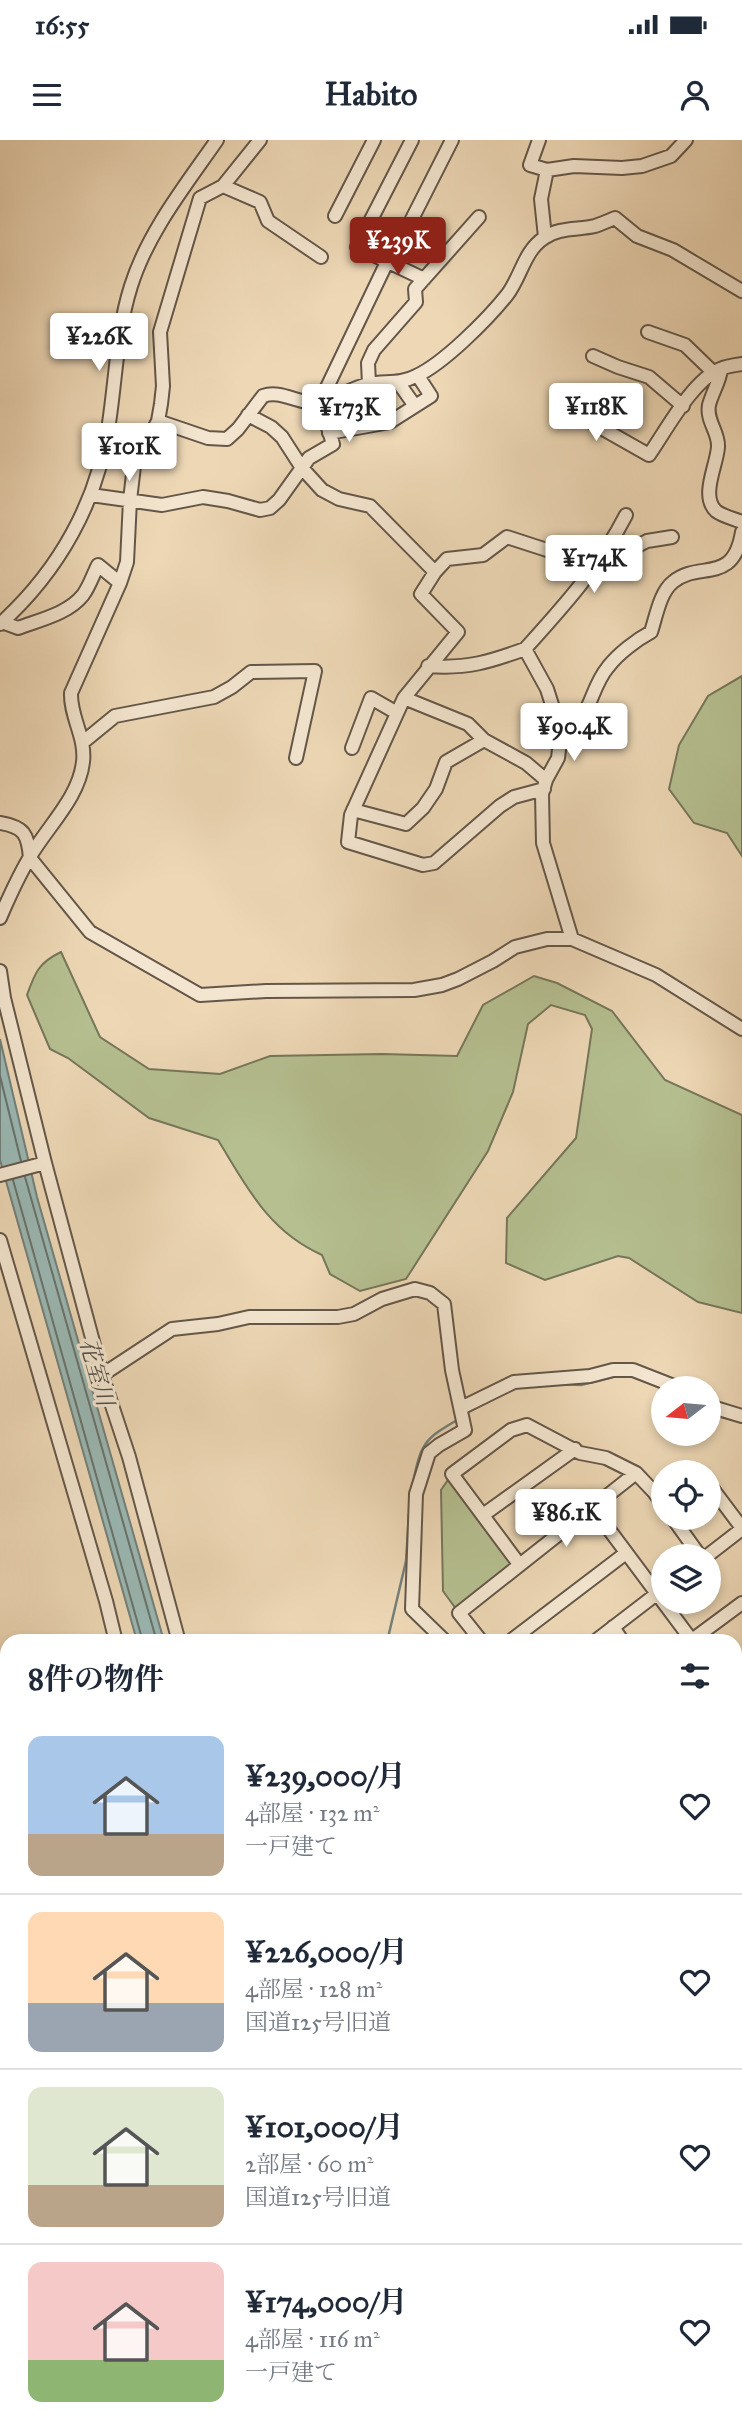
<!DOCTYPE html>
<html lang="ja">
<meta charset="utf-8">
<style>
body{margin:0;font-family:"IM FELL Great Primer","Noto Serif JP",serif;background:#f6f6f7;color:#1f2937;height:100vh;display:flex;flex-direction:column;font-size:26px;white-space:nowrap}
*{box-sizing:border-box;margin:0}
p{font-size:23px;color:#747a83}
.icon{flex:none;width:38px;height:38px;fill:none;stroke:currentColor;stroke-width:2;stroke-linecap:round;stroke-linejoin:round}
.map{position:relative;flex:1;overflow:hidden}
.side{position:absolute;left:0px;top:1494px;width:742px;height:800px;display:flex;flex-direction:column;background:#fff;border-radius:21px 21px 0 0;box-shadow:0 4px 10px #0003}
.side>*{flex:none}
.needle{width:46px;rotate:254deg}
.tools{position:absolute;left:651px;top:1236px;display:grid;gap:14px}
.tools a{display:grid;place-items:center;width:70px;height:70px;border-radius:50%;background:#fff;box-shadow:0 4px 10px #0003;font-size:35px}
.price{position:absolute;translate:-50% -60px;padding:0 16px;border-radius:7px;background:#fff;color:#222;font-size:23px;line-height:46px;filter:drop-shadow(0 2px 4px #0008)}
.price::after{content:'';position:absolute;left:50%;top:42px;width:21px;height:16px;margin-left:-10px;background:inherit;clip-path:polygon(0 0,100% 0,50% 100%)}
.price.active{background:#8f2418;color:#fff}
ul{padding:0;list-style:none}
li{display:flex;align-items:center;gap:21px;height:175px;padding:0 28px}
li+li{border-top:2px solid #e0e1e3}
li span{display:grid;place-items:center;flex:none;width:196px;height:140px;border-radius:14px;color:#555}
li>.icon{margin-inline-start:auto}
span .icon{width:84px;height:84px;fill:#fffc;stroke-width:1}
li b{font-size:30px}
h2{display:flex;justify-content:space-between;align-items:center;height:84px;padding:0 28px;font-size:30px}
.status{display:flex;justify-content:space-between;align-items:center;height:49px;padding:0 35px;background:#fff;direction:ltr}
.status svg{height:19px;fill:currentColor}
header{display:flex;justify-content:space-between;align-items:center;height:91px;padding:0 28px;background:#fff;font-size:32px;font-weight:700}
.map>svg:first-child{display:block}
</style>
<div class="status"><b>16:55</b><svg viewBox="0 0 49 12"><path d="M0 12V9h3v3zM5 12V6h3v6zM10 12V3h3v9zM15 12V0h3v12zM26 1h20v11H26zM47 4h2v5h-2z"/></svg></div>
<header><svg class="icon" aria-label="menu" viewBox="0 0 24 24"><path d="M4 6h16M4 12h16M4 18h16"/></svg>Habito<svg class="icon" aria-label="person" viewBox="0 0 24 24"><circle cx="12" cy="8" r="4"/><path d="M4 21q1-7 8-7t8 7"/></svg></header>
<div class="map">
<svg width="742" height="2294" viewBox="0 0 742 2294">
<rect width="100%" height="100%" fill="#edd7b5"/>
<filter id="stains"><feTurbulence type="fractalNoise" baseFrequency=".00286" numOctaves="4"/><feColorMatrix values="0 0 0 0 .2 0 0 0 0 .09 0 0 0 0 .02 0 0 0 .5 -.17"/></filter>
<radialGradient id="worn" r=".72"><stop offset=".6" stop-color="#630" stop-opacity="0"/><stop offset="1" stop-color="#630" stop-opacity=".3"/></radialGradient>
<path fill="#b5bf90" stroke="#76765a" stroke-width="2" d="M742,536V716L727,693L694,683L669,649L679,605L708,556Z
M61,812L100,897L149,929L220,934L270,916L382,914L457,916L483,865L534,836L557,843L612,871L665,940L742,975V1173L698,1162L629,1118L618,1116L545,1140L506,1123L507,1078L576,998L592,889L585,875L551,865L528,884L513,952L488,1011L406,1139L360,1151L330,1134L322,1115C268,1091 247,1047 218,1000L149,978L68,918L50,909L27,855C35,833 38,823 61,812Z
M452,1334L519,1424L459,1473L443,1451L441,1350Z"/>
<path fill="#9ab8b4" stroke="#72807b" stroke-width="2" d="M0,899L37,1057L164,1501H137L0,1020Z"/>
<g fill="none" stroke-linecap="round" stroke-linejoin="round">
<path stroke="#68726c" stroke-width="2" d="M0,936L21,1021
M25,1037L157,1502
M13,1040L143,1502"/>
<path stroke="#72807b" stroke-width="2.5" d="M558,1244L581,1245L617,1236
M466,1273L485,1263
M709,1274L742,1282
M413,1343C421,1303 424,1299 459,1279
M387,1502L406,1421L409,1374"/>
<g stroke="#645749" stroke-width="16">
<path id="minor" d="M412,0L357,107L424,139
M539,0L530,25L547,30L541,59L545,97
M547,30L574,26L622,28L642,26L671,16L686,0
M223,46L260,62L268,81L321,117
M335,76L374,0
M648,192L685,205L714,233
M593,216L618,227L649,237L683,266
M721,229C720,241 712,253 709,265C706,281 719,292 718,307C717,325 700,356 716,371C722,376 735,379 742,382
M398,242L415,266
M369,244L368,223L374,210L416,162L415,149L479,77
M559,264L649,315C667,289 692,241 720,229C727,226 735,225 742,224
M248,275L271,287L282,297L302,328L322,350L339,359L370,366L435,432L421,454L458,492L404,558L468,584L484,600L526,623L546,640
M158,281L208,298L227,299L238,289L263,256C282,249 300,266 320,262C334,260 353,247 369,244C386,241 401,244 416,236C443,224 488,179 507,155C521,137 524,111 544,98C559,87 578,90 595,86C601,84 608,81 615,78L637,96L673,110L742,151
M329,293L390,282L431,256L418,236
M91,355L162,365L203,357L228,361L260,370L270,368L279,360L309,318L333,304L320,262L387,122L411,81L452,0
M435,432L447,419L483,415L507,397L547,410L588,429L595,428L647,401L672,397
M2,482L18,488C39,480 68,474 83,455C89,447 93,435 98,425L120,443
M0,484C59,431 98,361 109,283C116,237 117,190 131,146C148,92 185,46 217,0
M525,509C563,467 600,426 626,375
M428,526C467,529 489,522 525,509L547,549L561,593L558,618L546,640L542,654L543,703L572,799
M404,558L351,675L348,702L423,725L434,723L500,666L514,657L544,649
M561,593C593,580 588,551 608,527C618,514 636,500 651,492C656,477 660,452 673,442C699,420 733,446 742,392
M82,603L115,576L214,557L232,547L251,532L315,531L296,618
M352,608L371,558L397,573
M353,670L406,684L423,668L436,649L446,622L484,600
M0,683C24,687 28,694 30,718L90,792L200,855L266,851L414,850L442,845L458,839L493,821L515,807L547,799H572L656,835L742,889
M0,778C9,757 19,735 31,715C49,685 79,657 83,622C86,597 70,577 71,553L120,443L127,422L130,360L134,326L158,281L161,264L163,246L160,192L200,58L223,46L260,0
M0,831L4,858L45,1023L102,1235L129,1317L179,1502
M0,1035L45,1023
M0,1100L106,1461L116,1502
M102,1235L172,1189L218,1184L249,1177H338L354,1174L382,1159L415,1149L430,1153L444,1164L452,1230L465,1290L439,1305L429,1313L416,1354L412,1469L446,1502
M709,1266L742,1276
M461,1268L514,1242L590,1236L613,1230H633L679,1248
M709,1344L742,1388
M654,1352L663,1365
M593,1368L693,1502
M483,1375L575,1309
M672,1377L700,1416
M707,1416L742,1389
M519,1424L452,1334L511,1290L527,1285L580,1313L606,1318L636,1333L654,1352L663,1347
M613,1487L623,1502
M692,1500L742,1463
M482,1502L459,1473L636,1333
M509,1502L626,1413
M594,1502L663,1449
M735,1538L742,1533
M735,1558L742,1567
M735,1611L742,1606
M735,1650L742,1659
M735,1727H742
M735,1785L742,1786
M735,1859L742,1860
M735,1916L742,1917
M735,1978L742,1979
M735,2041L742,2035
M735,2213H742
M735,2273L742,2267
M436,2287L441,2294
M548,2287L554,2294
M735,2287L742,2293
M122,2294V2287
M184,2294V2287
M270,2294V2287
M393,2294L405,2287
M494,2294L503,2287"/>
</g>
<use href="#minor" stroke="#f3e5cf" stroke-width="12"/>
</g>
<g text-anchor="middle" stroke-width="6" stroke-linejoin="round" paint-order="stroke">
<g font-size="23" font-style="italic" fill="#504f49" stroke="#f3e5cf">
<text transform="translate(97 1232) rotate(74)" y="8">花室川</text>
</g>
</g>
<rect width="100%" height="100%" filter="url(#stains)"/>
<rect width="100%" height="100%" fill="url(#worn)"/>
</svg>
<div class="tools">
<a><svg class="needle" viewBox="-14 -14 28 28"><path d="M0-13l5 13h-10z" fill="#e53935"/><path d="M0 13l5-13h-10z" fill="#747a83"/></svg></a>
<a><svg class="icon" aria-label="locate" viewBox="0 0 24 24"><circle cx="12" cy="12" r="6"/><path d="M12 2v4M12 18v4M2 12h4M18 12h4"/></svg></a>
<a><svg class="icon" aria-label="layers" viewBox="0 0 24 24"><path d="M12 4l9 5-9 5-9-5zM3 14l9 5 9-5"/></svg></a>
</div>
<b class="price active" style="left:398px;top:137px">¥239K</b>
<b class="price" style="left:99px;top:233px">¥226K</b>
<b class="price" style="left:596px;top:303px">¥118K</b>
<b class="price" style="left:349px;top:304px">¥173K</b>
<b class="price" style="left:129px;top:343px">¥101K</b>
<b class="price" style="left:594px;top:455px">¥174K</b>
<b class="price" style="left:574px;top:623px">¥90.4K</b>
<b class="price" style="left:566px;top:1409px">¥86.1K</b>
<section class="side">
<h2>8件の物件<svg class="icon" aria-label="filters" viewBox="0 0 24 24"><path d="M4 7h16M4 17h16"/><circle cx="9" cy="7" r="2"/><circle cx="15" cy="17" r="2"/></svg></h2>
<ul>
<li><span style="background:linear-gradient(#a9c7e8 70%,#b9a48a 0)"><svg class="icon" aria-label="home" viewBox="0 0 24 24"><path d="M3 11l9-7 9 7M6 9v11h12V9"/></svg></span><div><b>¥239,000/月</b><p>4部屋 · 132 m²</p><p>一戸建て</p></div><svg class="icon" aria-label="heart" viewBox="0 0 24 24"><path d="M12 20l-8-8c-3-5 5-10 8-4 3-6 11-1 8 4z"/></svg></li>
<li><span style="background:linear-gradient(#ffd9b3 65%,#9aa5b1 0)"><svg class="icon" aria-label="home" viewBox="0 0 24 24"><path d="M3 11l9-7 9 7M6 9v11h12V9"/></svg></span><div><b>¥226,000/月</b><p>4部屋 · 128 m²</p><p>国道125号旧道</p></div><svg class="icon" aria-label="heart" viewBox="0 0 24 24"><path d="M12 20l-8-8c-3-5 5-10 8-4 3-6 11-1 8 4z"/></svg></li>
<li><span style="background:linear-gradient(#dfe7d0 70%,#b9a48a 0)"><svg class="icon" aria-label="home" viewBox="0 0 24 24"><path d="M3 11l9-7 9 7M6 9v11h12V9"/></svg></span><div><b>¥101,000/月</b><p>2部屋 · 60 m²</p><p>国道125号旧道</p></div><svg class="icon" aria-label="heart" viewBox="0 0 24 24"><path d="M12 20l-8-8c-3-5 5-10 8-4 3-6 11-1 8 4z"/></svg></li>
<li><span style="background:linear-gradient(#f6c9c9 70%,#8fb573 0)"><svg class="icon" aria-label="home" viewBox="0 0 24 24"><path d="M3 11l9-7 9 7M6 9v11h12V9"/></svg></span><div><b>¥174,000/月</b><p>4部屋 · 116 m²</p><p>一戸建て</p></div><svg class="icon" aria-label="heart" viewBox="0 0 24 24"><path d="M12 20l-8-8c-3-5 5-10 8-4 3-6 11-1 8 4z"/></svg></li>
</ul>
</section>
</div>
